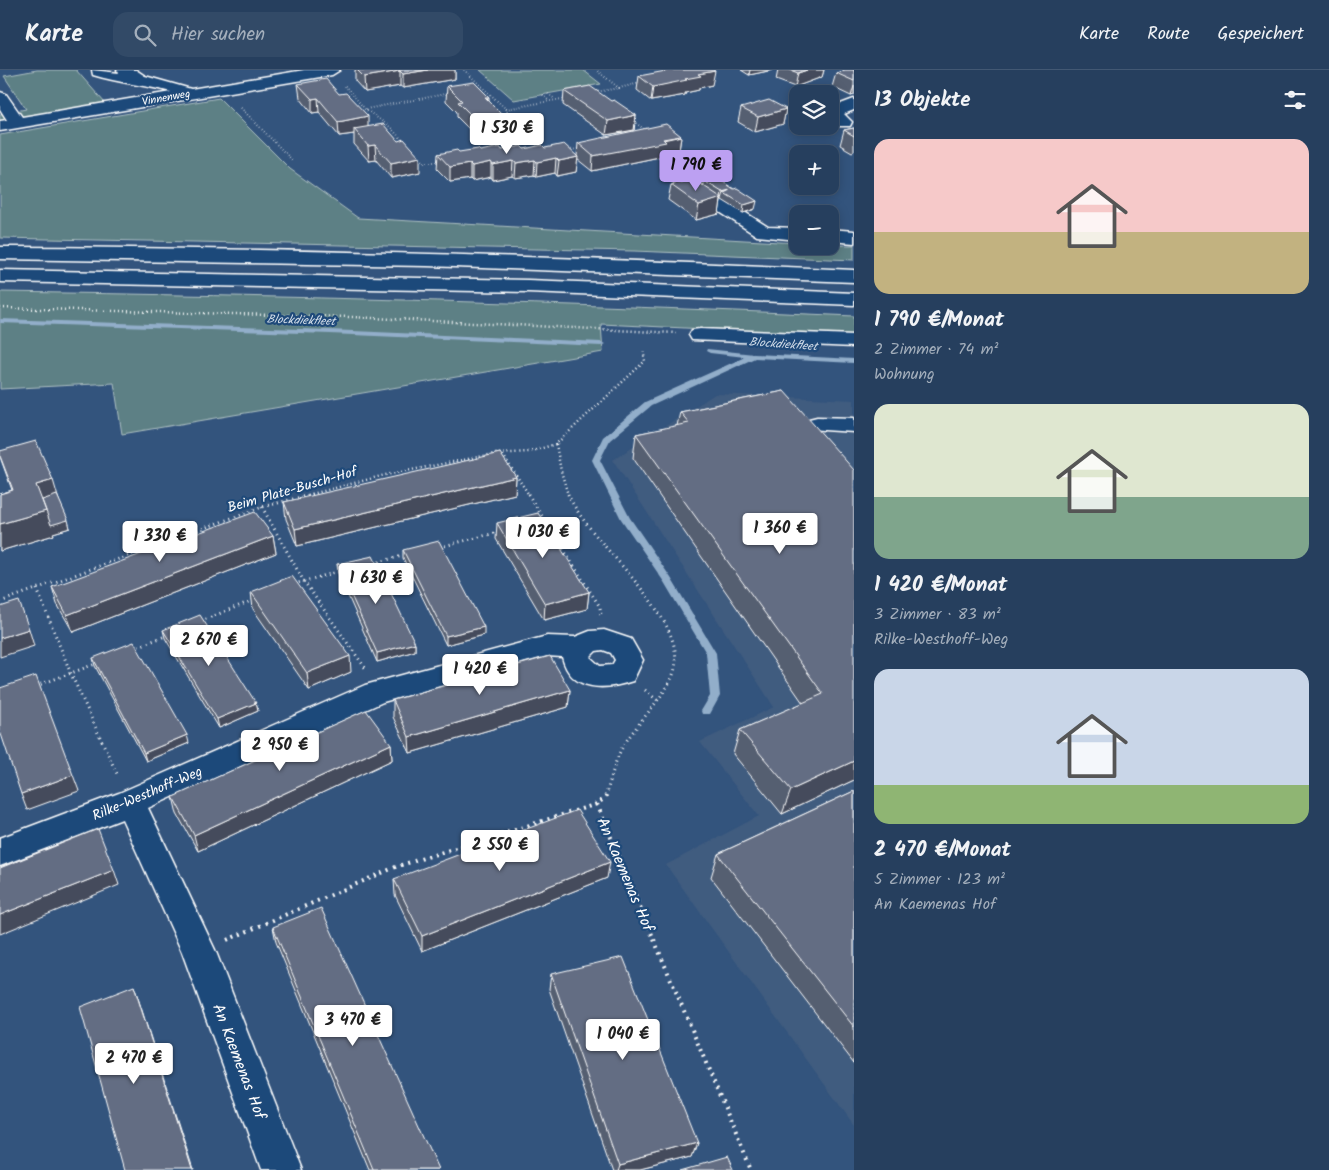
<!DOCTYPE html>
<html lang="de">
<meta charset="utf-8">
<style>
body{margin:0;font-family:Kalam,sans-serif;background:#324a67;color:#f1f3f6;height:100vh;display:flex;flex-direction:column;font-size:19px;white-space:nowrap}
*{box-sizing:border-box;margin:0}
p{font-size:16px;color:#a4afbc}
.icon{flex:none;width:28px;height:28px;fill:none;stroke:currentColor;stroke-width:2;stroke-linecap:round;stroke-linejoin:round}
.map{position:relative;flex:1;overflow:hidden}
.sheet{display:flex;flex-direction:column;background:#263f5e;width:475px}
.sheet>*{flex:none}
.controls{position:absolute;left:789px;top:15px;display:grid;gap:10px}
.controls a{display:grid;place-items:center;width:50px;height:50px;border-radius:10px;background:#263f5e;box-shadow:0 2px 12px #0003,0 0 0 1px #425873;font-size:25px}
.price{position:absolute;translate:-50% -42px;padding:0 11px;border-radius:5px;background:#fff;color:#222;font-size:16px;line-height:32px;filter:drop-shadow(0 1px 2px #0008)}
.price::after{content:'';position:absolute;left:50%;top:30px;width:15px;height:11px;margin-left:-8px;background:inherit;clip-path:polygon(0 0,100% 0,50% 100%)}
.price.current{background:#bca0f2;color:#111}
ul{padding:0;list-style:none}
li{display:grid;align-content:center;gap:10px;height:265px;padding:0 20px}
li span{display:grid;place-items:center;height:155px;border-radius:15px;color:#555}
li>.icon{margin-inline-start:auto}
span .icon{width:90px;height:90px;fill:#fffc;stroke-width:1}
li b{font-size:21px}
h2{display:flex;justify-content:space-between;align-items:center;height:60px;padding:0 20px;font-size:21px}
header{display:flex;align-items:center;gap:30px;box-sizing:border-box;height:70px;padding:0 25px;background:#263f5e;border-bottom:1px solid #425873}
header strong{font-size:24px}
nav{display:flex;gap:28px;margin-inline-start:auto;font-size:18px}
.search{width:350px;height:45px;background:#324a67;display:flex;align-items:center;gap:12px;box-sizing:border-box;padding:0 18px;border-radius:15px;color:#a4afbc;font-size:19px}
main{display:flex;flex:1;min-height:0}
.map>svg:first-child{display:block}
</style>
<header>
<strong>Karte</strong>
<div class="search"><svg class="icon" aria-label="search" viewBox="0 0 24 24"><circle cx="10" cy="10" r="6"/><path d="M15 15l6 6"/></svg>Hier suchen</div>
<nav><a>Karte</a><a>Route</a><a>Gespeichert</a></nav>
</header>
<main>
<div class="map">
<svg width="854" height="1100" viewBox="0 0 854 1100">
<rect width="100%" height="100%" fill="#33547d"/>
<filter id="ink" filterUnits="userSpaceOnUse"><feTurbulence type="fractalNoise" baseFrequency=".02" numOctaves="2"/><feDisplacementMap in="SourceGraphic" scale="10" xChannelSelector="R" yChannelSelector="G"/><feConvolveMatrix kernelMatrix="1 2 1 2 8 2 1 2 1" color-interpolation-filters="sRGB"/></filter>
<g filter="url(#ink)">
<path fill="#415c7f" d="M715,324L854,330V1055L666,795L759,746L700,672L774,637L613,390Z"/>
<path fill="#5d8085" stroke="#aec0c2" d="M37,0H76L105,33L0,52V44L26,39L4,6Z
M480,0H583L601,14L514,30Z
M219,28L290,99L358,148L797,173L798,176L854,175V190L634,181L0,168V65Z
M0,222C285,226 569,233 854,246V266L601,254L603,282L122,364L114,313L0,319Z"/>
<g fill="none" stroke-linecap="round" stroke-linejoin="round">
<path fill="#92aeca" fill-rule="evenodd" d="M0,249L330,260L601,272L605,274L601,276L330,264L0,253Z
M707,279L754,284L854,289V293L755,288L651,336L610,370L600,390L630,448L671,508L716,583L720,626L710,644H702L701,641L710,626L706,583L664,512L621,449L592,390L603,367L645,332L745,287L710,283L706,281Z"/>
<g stroke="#fff" stroke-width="3">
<path id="minor" d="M92,0L119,3L117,0H136L145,6L191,19L304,0H340L332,5L0,61V51L7,50L0,39V22L6,24L22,47L171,22C145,15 119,13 93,5Z
M854,29V40L844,44L852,52L850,56H838L830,50V38Z
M693,112L699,113L768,157L798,158V170L757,166L687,121L684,117L687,113Z
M830,159L854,161V173L830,171Z
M700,259L854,265V277L692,270L689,265L692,260Z
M817,347L854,348V362L809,359L805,354L809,349Z
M604,560L631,569L643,590L633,611C606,620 571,623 562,587L547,586L383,632L148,738L216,882L301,1100H261L182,882L122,749L0,796V768L119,723L365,615L547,566L575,567L590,561ZM603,580L611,583L615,590L612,595L600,596L590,587L596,581Z"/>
</g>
<g stroke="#fff" stroke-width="3">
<path id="highway" d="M0,177C285,178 569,187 854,200V212L427,196L0,189Z
M0,200L528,210L854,223V235L528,222L0,212Z"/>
</g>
<path stroke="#fff" stroke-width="2" stroke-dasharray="0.5 2.5" stroke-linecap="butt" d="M464,0L506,39L511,51L540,78
M345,16L365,39L390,57L405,73
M619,18L640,13
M595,22L619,18L596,0
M548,24L555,29
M543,25L549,31
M241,38L293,91
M366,39L451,23
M506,39L567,28
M631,50L647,61
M568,80L581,79
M418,86L424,92H440"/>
<path stroke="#fff" stroke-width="2.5" stroke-dasharray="1 3" stroke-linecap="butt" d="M0,238L352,247L676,263
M556,374L561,401L568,425
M503,385L529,425
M308,425L385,405L494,384L529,382L556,374L645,291L643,279"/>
<path stroke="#fff" stroke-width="3" stroke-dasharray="1 4" stroke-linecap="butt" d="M528,424L600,537L601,546
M568,424C590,476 694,549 673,605C664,628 633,657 621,680C614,693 611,710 606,724
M262,437L303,510L366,599
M440,477L499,462
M374,493L407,485
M294,514L341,501
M37,519L71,604L118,706
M0,532L262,437L313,424
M201,551L256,529
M134,578L168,565
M36,616L98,593
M645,620L657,630"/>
<path stroke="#fff" stroke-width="4" stroke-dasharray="2 5" stroke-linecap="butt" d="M597,734L751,1100
M227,870L398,796L597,734L605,728L607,723"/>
<use href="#minor" fill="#1f4a7a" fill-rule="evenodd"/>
<use href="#highway" fill="#1f4a7a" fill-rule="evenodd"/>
</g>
<path fill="#555e71" stroke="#fff" d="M355,0H455V9L403,18L400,16L365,22L355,11Z
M741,0H773L749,5Z
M778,0H824L822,7L795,17L776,10Z
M854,0V25L851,26L832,17L836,3Z
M639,6L712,15L699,18V20L685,23V25L651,31L637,20Z
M298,14L368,57L420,102L391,108L376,90L369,91L354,74V64L339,66L319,42L312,43L300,28Z
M447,16L489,32L510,52V66L482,72L457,47V42L446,31Z
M564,21L611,31L636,45L634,60L606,65L563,35Z
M741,38L786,39L783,54L755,62L738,52Z
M854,58V81L852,82L840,75L844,60Z
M681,66L679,81L664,84V86L592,101L577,89L576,102L557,106L555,103L536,107L534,105L515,108L512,106L493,110L491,107L472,111L470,109L450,112L437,99L438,84L545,78L577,86L578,73Z
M667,99L699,110H696L704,116V111L755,139L743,143L722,130V129L721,130L719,144L696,150L668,130L671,115L674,114L666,107Z
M784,321L854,710L782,744L733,684L740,660L803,633L633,388L636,364L677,356L680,342Z
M0,381L57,425L70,458L53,463L54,465L0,481V424L12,420L0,387Z
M516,407L515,424L297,476L286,449L284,432Z
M497,453L589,522L587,539L544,550L496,469Z
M273,466L276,483L73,562L57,534L52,517Z
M403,480L484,565L446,575L403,488Z
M337,494L415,573V581L377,592L338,503Z
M251,522L351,602L309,620L253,539Z
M163,560L256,633L258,641L219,658L165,568Z
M93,588L189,673L146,691L95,596Z
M570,620L568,637L410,683L393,647V630Z
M391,674L392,690L198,781L177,744L173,727Z
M854,721V993L711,807L718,784Z
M607,808L422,881L395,825L394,809Z
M273,857L439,1100H370L276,872Z
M551,904L697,1073L692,1087L640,1100H612L549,919Z"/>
<path fill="#454c5c" stroke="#fff" d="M428,0H455V9L403,18V4Z
M750,0H773L749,5Z
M807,0H824L822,7L795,17L798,3Z
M400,1V16L365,22L364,7Z
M715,1L712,15L699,18V20L685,23V25L651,31L653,17L685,9L698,4Z
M854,16V25L851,26Z
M485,27H489V41Z
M318,28L319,42L312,43V29Z
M786,39L783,54L755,62L758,47Z
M636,45L634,60L606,65L608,51Z
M368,46V61L354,59V64L339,66L338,52Z
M510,52V66L482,72L483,57Z
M681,66L679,81L664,84V86L592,101L593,86Z
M375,75L376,90L369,91L368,76Z
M420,87V102L391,108V93Z
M578,87L576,102L557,106L559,91Z
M556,88L555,103L536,107L537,92Z
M535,90L534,105L515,108L516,93Z
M513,91L512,106L493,110V95Z
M491,92V107L472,111V96Z
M470,94V109L450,112V97Z
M700,102L699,110L675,115L676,107Z
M730,120L724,123L722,129L721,130L719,144L696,150L699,135L721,128L722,122Z
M757,131L755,139L743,143L744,135Z
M516,407L515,424L297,476L295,459Z
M53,410L60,434L44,439L36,415Z
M46,441L68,450L70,458L53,463L54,465L0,481V454Z
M273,466L276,483L73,562L67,545Z
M589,522L587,539L544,550L545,534Z
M484,557V565L446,575V566Z
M29,559L34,576L0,587V568Z
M415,573V581L377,592V583Z
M350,586L351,602L309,620L307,603Z
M570,620L568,637L410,683L409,667Z
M256,633L258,641L219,658L217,649Z
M187,665L189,673L146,691L144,683Z
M391,674L392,690L198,781L194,765Z
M854,691V710L782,744L791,720Z
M73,705L79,721L27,740L21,724Z
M610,792L607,808L422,881V866Z
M114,800L119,815L0,864V845Z
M134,916L139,931L193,1100H192Z
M697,1073L692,1087L640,1100H616L618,1094Z"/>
<path fill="#636d83" stroke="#fff" d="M357,0H428L403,4L400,1L364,7Z
M671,0H713L715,1L698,4L701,6L685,9L687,10L653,17L639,6Z
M790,0H807L798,3Z
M845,0H854V11L836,3Z
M326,9L339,24L346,23L368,46L338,52L318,28L312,29L298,14Z
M474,12L489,27H485L510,52L483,57L458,32L462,31L447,16Z
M590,16L611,31L614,30L636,45L608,51L564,21Z
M769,30L786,39L758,47L741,38Z
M383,54L398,71L404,69L420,87L391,93L375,75L368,76L354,59Z
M666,54L681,66L663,69L666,72L593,86L578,73Z
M854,58V66L844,60Z
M564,74L578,87L559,91L556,88L537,92L535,90L516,93L513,91L493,95L491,92L472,96L470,94L450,97L438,84L457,80L459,82L478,79L480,81L500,77L502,80L521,76L524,79L542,75L545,78Z
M691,95L700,102L676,107L667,99Z
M715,107L734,119L737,118L757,131L744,135L724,123L730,120L722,122L704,111Z
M693,109L722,128L699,135L671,115Z
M784,321L854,400V691L791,720L740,660L823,624L636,364L689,353L680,342Z
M36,371L53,410L36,415L46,441L0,454V424L13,420L0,386V381Z
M500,383L516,407L295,459L284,432Z
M57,425L68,450L51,455L46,441L42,430Z
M255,442L273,466L67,545L52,517Z
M538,443L589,522L545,534L497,453Z
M439,471L484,557L446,566L403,480Z
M373,486L415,573L377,583L337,494Z
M292,506L350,586L307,603L251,522Z
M19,531L29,559L0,568V537Z
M200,545L256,633L217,649L163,560Z
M134,572L187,665L144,683L93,588Z
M550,586L570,620L409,667L393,630Z
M36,606L73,705L21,724L0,661V618Z
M366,640L391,674L194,765L173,727Z
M854,721V957L718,784Z
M577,740L610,792L422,866L394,809Z
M98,759L114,800L0,845V798Z
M321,838L439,1100H374L273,857Z
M623,887L697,1073L618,1094L551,904Z
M134,916L192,1100H125L80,937Z
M727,1087L733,1100H682Z"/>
</g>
<g text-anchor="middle" stroke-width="4.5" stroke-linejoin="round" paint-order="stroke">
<g font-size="11" fill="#fff" stroke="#1f4a7a">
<text transform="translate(166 27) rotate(-10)" y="4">Vinnenweg</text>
</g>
<g font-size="12" font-style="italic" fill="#d2dde9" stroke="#1f4a7a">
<text transform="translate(301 250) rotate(2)" y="4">Blockdiekfleet</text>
<text transform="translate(783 274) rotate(4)" y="4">Blockdiekfleet</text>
</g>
<g font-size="14" fill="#fff" stroke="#1f4a7a">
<text transform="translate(292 419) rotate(-16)" y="5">Beim Plate-Busch-Hof</text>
<text transform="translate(147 723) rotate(-23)" y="5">Rilke-Westhoff-Weg</text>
</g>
<g font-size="16" fill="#fff" stroke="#1f4a7a">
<text transform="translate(626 804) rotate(67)" y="6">An Kaemenas Hof</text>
<text transform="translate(240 991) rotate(69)" y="6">An Kaemenas Hof</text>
</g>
</g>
</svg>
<div class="controls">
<a><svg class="icon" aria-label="layers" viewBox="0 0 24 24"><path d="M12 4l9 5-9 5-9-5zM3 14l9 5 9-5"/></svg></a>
<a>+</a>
<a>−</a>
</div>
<b class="price" style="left:507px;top:85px">1 530 €</b>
<b class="price current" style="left:696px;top:122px">1 790 €</b>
<b class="price" style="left:780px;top:485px">1 360 €</b>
<b class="price" style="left:543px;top:489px">1 030 €</b>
<b class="price" style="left:160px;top:493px">1 330 €</b>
<b class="price" style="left:376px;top:535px">1 630 €</b>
<b class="price" style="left:209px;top:597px">2 670 €</b>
<b class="price" style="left:480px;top:626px">1 420 €</b>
<b class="price" style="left:280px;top:702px">2 950 €</b>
<b class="price" style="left:500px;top:802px">2 550 €</b>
<b class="price" style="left:353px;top:977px">3 470 €</b>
<b class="price" style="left:623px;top:991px">1 040 €</b>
<b class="price" style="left:134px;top:1015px">2 470 €</b>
</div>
<section class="sheet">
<h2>13 Objekte<svg class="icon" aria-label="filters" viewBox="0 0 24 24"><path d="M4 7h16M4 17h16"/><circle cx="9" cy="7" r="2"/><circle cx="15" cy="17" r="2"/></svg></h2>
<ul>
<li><span style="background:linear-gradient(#f6c9c9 60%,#c2b280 0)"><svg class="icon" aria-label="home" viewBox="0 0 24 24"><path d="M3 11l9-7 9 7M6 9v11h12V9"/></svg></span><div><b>1 790 €/Monat</b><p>2 Zimmer · 74 m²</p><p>Wohnung</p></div></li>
<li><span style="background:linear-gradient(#dfe7d0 60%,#7fa58c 0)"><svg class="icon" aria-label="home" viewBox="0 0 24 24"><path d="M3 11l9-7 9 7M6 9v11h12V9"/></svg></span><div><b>1 420 €/Monat</b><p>3 Zimmer · 83 m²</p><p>Rilke-Westhoff-Weg</p></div></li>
<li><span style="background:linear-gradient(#c9d6e8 75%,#8fb573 0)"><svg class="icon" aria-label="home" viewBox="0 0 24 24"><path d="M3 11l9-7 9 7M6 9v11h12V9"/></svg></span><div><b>2 470 €/Monat</b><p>5 Zimmer · 123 m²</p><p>An Kaemenas Hof</p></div></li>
</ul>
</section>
</main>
